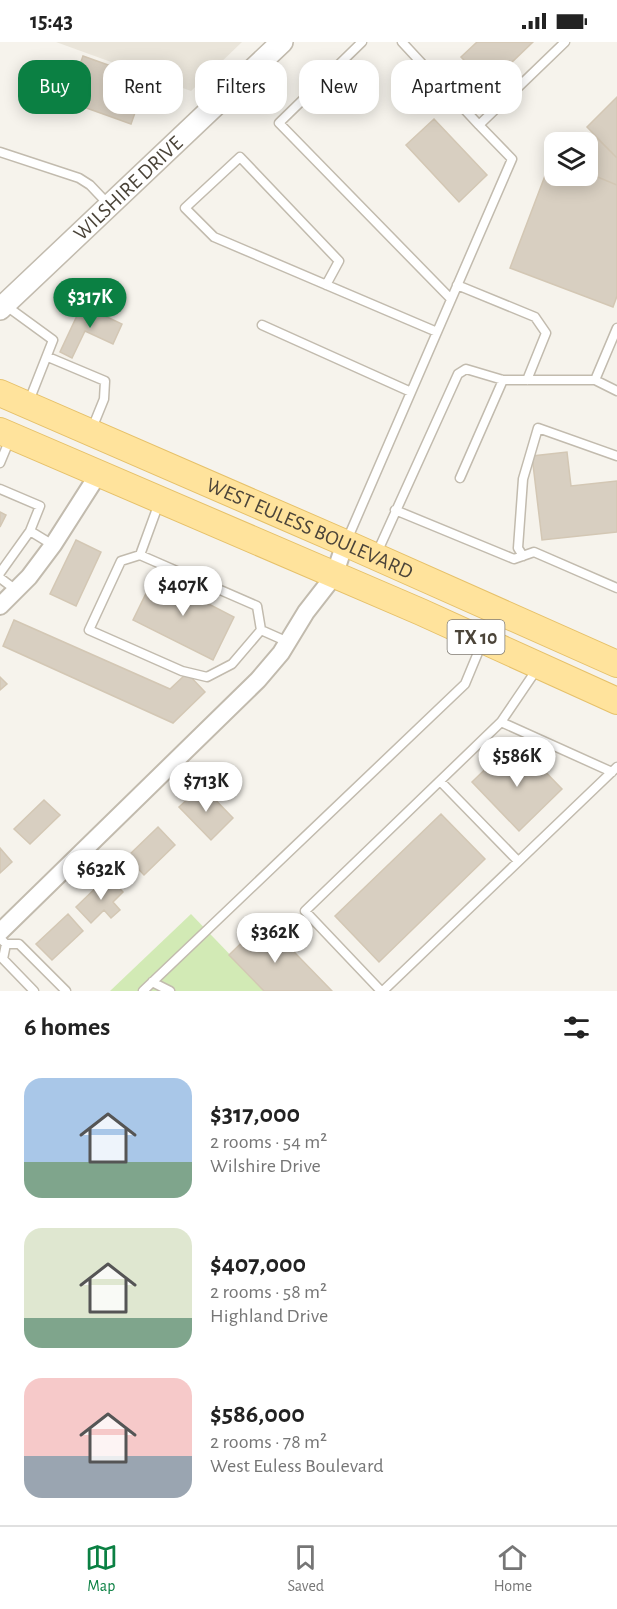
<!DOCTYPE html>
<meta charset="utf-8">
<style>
body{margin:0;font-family:"Alegreya Sans",sans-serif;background:#f6f6f6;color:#222;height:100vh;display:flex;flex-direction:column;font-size:22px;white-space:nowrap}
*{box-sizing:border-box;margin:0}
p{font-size:20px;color:#767676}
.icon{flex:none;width:33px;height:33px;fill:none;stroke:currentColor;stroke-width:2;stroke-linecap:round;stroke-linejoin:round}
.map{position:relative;height:949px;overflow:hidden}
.details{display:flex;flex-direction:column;background:#fff;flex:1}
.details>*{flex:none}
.hud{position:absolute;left:18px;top:18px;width:582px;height:54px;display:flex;gap:12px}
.controls{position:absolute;left:544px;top:90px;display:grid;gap:12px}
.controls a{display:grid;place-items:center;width:54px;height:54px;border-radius:12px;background:#fff;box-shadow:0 3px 15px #0003;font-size:30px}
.price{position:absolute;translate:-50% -51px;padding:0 14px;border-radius:21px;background:#fff;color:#222;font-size:20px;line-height:39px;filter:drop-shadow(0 2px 3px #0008)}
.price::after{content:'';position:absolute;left:50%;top:36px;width:18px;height:14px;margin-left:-9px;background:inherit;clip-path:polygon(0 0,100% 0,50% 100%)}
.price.selected{background:#0b8043;color:#fff}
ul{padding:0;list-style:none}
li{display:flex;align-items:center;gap:18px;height:150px;padding:0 24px}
li span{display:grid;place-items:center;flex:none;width:168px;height:120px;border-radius:18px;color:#555}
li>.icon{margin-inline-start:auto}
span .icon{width:72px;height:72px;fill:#fffc;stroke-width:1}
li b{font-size:26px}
h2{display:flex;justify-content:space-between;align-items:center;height:72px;padding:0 24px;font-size:26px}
.chip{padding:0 21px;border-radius:18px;background:#fff;box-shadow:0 3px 15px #0003;font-size:21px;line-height:54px}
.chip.selected{background:#0b8043;color:#fff}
.status{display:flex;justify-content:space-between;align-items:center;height:42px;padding:0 30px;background:#fff;direction:ltr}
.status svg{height:16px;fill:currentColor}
.dock{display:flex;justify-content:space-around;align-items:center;height:84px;border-top:2px solid #e0e0e0;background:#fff;font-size:16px;color:#767676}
.dock a{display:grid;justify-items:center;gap:3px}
.dock .selected{color:#0b8043}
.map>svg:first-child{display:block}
</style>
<div class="status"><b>15:43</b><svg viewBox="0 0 49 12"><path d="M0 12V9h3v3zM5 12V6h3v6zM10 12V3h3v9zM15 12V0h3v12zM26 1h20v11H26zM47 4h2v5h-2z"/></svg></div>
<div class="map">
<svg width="617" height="949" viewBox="0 0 617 949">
<rect width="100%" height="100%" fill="#f6f3ec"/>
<path fill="#eae5da" d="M56,0H242L191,49Z"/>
<path fill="#d2eab5" d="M191,872L265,949H110Z"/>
<path fill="#d8cfc1" stroke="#d3c7b4" stroke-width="1.5" d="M477,0H533L488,43L461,15Z
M83,14L150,38L145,52L142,51L131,82L67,59Z
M617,55V116L587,85Z
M434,77L487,133L459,160L406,103Z
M596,95L617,116V143L588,131V115Z
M551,118L555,119V134H588V131L617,143V254L613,265L510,226Z
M82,263L122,282L113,302L85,289L72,316L60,310Z
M567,410L571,444L617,439V490L542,498L532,414Z
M0,470L6,473L0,485Z
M76,498L101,510L76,564L50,552Z
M158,527L173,534L170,542L234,575L213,618L133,578Z
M14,578L170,647L187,631L205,650L173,681L3,604Z
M0,635L7,642L0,648Z
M506,707L523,725L532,716L562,747L519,789L472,740Z
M202,744L233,776L211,798L179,765Z
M44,758L60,773L30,802L14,787Z
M441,772L485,817L379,920L335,874Z
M158,785L175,803L144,833L127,815Z
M0,806L12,820L0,831Z
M108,834L123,850L113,860L120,868L111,876L104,868L91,881L76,865Z
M68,872L83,889L52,918L36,902Z
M264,879L332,949H264L229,913Z"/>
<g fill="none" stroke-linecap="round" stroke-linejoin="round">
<g stroke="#c2bbae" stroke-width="11">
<path id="service" d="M362,0L279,81L451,257
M402,0L479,83
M0,110L79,136L90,143L109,163
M326,243L339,219L240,115L185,166L214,195L437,290
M457,243L535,275L546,291L527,338
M5,263L53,298L29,359
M262,283L411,350
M48,315L105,339L104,357L91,389
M595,338L617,286
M0,421L10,397
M460,436L503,338
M0,447L40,464L30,489L53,503
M159,461L140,513L257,564L261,588L288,600
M395,468L514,517L534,510L617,546
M347,498L512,117L479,83L565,0
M140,513L121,519L89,588L182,629L207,635L232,622L261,588
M376,513L458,332L466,327L503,338H595L617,349
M523,514L518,506L523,437L538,386L617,414
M0,531L30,489
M0,536L16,548
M501,680L612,730
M440,739L518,819
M0,896L6,902H19L66,949
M6,902L3,917L34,949
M152,940L170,949
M143,949L465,642L482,601
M381,949L305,869L501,680L537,627
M383,949L617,725"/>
</g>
<g stroke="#c2bbae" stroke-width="20">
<path id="minor" d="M0,564L29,535L53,503L99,431
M0,890L258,638L281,611L306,570L334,534L345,501"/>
</g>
<g stroke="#c2bbae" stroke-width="24">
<g id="tertiary">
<path id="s1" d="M0,267L282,0"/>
</g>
</g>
<g stroke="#e6c16a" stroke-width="28">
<g id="primary">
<path id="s2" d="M0,351L345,501L617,622"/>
<path d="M0,389L421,570L617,659"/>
</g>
</g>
<use href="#service" stroke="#fff" stroke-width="8"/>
<use href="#minor" stroke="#fff" stroke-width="16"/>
<use href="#tertiary" stroke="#fff" stroke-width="21"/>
<use href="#primary" stroke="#ffe39c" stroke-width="26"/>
</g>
<g text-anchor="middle" stroke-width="6" stroke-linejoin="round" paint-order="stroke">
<rect fill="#fff" stroke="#817c74" stroke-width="1.5" x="447.5" y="578" width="57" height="34" rx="4.5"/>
<g font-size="20" font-weight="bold" fill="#4b4439">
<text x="476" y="602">TX 10</text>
</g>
<g font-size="21" fill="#4b4439" stroke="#fff">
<text dy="7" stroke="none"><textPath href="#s1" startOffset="176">WILSHIRE DRIVE</textPath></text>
<text dy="7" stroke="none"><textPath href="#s2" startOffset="338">WEST EULESS BOULEVARD</textPath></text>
</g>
</g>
</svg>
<div class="controls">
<a><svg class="icon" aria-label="layers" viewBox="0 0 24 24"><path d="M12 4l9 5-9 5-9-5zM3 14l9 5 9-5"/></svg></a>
</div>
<b class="price selected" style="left:90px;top:287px">$317K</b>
<b class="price" style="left:183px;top:575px">$407K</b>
<b class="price" style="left:517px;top:746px">$586K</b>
<b class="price" style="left:206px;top:771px">$713K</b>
<b class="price" style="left:101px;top:859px">$632K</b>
<b class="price" style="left:275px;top:922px">$362K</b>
<div class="hud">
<a class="chip selected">Buy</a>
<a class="chip">Rent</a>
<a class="chip">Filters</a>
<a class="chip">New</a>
<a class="chip">Apartment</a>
</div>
</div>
<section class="details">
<h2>6 homes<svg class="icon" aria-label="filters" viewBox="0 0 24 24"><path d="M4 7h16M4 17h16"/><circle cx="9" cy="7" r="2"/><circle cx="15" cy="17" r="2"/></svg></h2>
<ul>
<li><span style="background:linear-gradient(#a9c7e8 70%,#7fa58c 0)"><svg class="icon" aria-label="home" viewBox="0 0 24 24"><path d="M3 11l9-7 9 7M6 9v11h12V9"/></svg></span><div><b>$317,000</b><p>2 rooms · 54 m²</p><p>Wilshire Drive</p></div></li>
<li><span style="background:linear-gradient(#dfe7d0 75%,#7fa58c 0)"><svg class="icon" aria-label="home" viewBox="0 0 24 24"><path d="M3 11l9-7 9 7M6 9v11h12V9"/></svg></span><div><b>$407,000</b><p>2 rooms · 58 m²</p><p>Highland Drive</p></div></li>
<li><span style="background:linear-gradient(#f6c9c9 65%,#9aa5b1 0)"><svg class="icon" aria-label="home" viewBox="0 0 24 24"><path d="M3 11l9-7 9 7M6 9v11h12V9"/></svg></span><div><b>$586,000</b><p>2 rooms · 78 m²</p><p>West Euless Boulevard</p></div></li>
</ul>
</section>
<nav class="dock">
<a class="selected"><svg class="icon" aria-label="map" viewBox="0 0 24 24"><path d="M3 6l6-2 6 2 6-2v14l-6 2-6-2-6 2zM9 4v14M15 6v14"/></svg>Map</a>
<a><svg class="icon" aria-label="saved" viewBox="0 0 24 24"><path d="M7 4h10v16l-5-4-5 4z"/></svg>Saved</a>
<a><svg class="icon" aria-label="home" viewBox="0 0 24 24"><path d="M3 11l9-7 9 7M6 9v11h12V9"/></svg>Home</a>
</nav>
